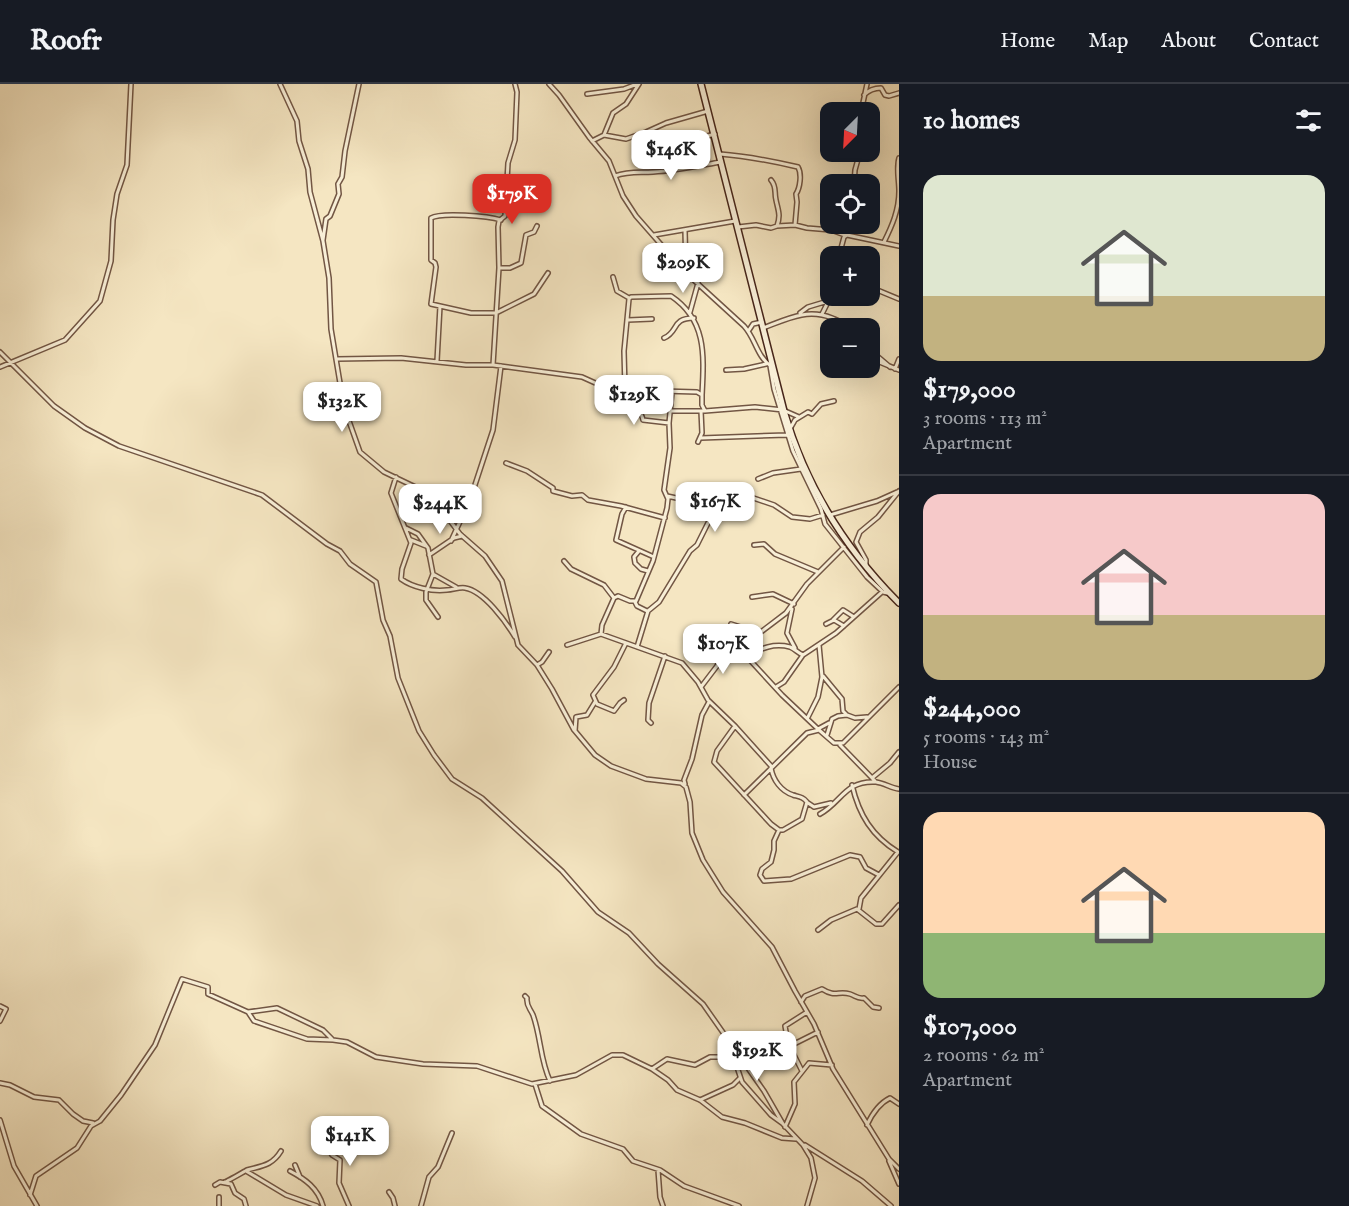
<!DOCTYPE html>
<meta charset="utf-8">
<style>
body{margin:0;font-family:"IM FELL English",serif;background:#20242c;color:#f1f3f6;height:100vh;display:flex;flex-direction:column;font-size:22px;white-space:nowrap}
*{box-sizing:border-box;margin:0}
p{font-size:20px;color:#9ea1a6}
.icon{flex:none;width:33px;height:33px;fill:none;stroke:currentColor;stroke-width:2;stroke-linecap:round;stroke-linejoin:round}
.map{position:relative;flex:1;overflow:hidden}
.sheet{display:flex;flex-direction:column;background:#171b24;width:450px}
.sheet>*{flex:none}
.needle{width:39px;rotate:204deg}
.buttons{position:absolute;left:820px;top:18px;display:grid;gap:12px}
.buttons a{display:grid;place-items:center;width:60px;height:60px;border-radius:12px;background:#171b24;box-shadow:0 6px 24px #0002;font-size:30px}
.price{position:absolute;translate:-50% -51px;padding:0 14px;border-radius:12px;background:#fff;color:#222;font-size:20px;line-height:39px;filter:drop-shadow(0 2px 3px #0008)}
.price::after{content:'';position:absolute;left:50%;top:36px;width:18px;height:14px;margin-left:-9px;background:inherit;clip-path:polygon(0 0,100% 0,50% 100%)}
.price.active{background:#d93025;color:#fff}
ul{padding:0;list-style:none}
li{display:grid;align-content:center;gap:12px;height:318px;padding:0 24px}
li+li{border-top:2px solid #363941}
li span{display:grid;place-items:center;height:186px;border-radius:18px;color:#555}
li>.icon{margin-inline-start:auto}
span .icon{width:108px;height:108px;fill:#fffc;stroke-width:1}
li b{font-size:26px}
h2{display:flex;justify-content:space-between;align-items:center;height:72px;padding:0 24px;font-size:26px}
header{display:flex;align-items:center;gap:36px;box-sizing:border-box;height:84px;padding:0 30px;background:#171b24;border-bottom:2px solid #363941}
header strong{font-size:28px}
nav{display:flex;gap:33px;margin-inline-start:auto;font-size:21px}
main{display:flex;flex:1;min-height:0}
.map>svg:first-child{display:block}
</style>
<header>
<strong>Roofr</strong>
<nav><a>Home</a><a>Map</a><a>About</a><a>Contact</a></nav>
</header>
<main>
<div class="map">
<svg width="899" height="1122" viewBox="0 0 899 1122">
<rect width="100%" height="100%" fill="#f5e6c2"/>
<filter id="stains"><feTurbulence type="fractalNoise" baseFrequency=".00333" numOctaves="4"/><feColorMatrix values="0 0 0 0 .2 0 0 0 0 .09 0 0 0 0 .02 0 0 0 .5 -.17"/></filter>
<radialGradient id="worn" r=".72"><stop offset=".6" stop-color="#630" stop-opacity="0"/><stop offset="1" stop-color="#630" stop-opacity=".3"/></radialGradient>
<g fill="none" stroke-linecap="round" stroke-linejoin="round">
<g stroke="#725644" stroke-width="6">
<path id="minor" d="M280,0L297,37L299,57L308,85L310,108L323,157L329,194L331,245L340,299L349,337L360,368L384,388L430,410L460,450L485,472L502,497L518,561L537,581L542,578L549,568
M549,0L559,11L589,53L609,77L623,112L636,132L686,189L744,242C756,255 756,272 772,283
M587,10L624,5L637,0
M864,11C869,6 874,4 881,4L885,11L889,12L899,9
M861,28L867,0
M604,51L613,29L626,20L639,0
M592,57L604,51L626,55L646,48L666,39L708,27
M720,70C747,72 772,77 798,83C802,90 800,104 796,110L797,118L795,141
M679,85C673,58 692,56 715,50
M615,92C629,87 640,89 653,88C676,87 698,82 720,78
M771,96C777,103 774,108 776,116C778,126 781,131 777,142
M854,100L855,86L860,68
M501,136C488,132 441,128 431,134V176L435,179L436,183L431,220L471,229H496L534,210L548,189
M738,143L756,141L771,144L777,142L795,141L807,144L831,146L845,151
M685,146L686,189
M844,150L846,140
M654,151L735,137
M323,156L326,135L330,132L339,110L338,100L342,93L345,67L359,0
M884,158C892,142 899,126 899,107C899,96 896,84 899,74
M839,172L844,153L847,151L899,162
M499,184H510L521,179L526,151L534,148L537,142
M613,193L617,207L629,214
M870,203L899,215
M690,228L698,199
M800,229L808,223L828,217
M822,230L831,212
M628,236L652,235
M763,244C787,235 807,224 832,234C839,237 843,238 847,244
M749,246L753,240L762,238
M664,254C679,248 671,234 694,234
M870,266L890,283
M0,268L54,322L85,344L119,362L262,411L327,460L340,467L350,480L376,498L383,536L390,552L398,594L419,647L434,671L452,695L482,714L562,787L598,828L629,849L658,880L703,920L764,1007L783,1040L803,1061L811,1074L815,1094L807,1122
M870,274L899,286
M337,275L401,274L466,281H493L582,293L602,302L627,306L697,308L702,311V321L705,327L755,323L783,326L799,333
M437,277L440,222
M493,281L499,184L498,143L499,137L505,132L508,79L515,56L517,8L515,0
M770,282L774,305L793,367L821,425L825,440L867,493L883,508L887,509
M0,283L65,256L100,217L111,177L113,136L117,110L127,81L131,0
M895,285L899,275
M726,286L744,285L766,280
M625,305L624,267L629,215L631,213L671,212C707,236 704,272 702,311
M627,306C631,315 642,328 643,336L669,339
M671,327H705
M791,343L795,336L808,328L812,330L821,320L834,317
M701,354L787,351
M698,358L702,349L701,327
M506,379L527,387L553,404V407L572,412L582,411L588,416L621,422L665,434
M396,393L391,409L411,459L402,485L401,495C412,503 432,508 447,506C453,506 459,503 465,504C484,507 506,538 515,553
M758,395L773,389L801,385
M667,412L699,419L738,412
M626,423L622,430L616,456L654,473
M830,431L877,417L897,408
M406,444L418,450L428,464L433,490L426,508V516L438,533
M411,456L426,462
M451,457L470,416L493,346L501,282
M754,461L764,460L775,470L818,488
M639,467L634,473L635,479L641,485L648,487
M429,471L454,454L462,452
M564,477L571,485L604,501L614,514L602,541L601,550L682,579L698,598L708,616L735,642L772,683
M866,481V476L856,458L860,448L878,433L899,407
M433,490L456,503
M752,513L773,510L794,520
M614,514L618,512L630,517H636L653,477L667,424L668,415L664,406L670,364L669,339L672,308
M635,518L637,522L647,527
M792,525L787,549L795,564
M833,536L843,526L854,533
M731,540L747,545L754,552
M826,540L834,536L844,542
M567,561L601,550
M737,562L782,611L819,646
M637,563L648,527L659,518L690,467L697,461L724,407L730,406L774,421L792,433L810,435L823,431
M748,572C761,564 774,559 790,563C795,565 798,569 803,571
M537,581L552,605L574,646
M823,592L842,615L843,627L847,631L855,634L867,633
M701,603L717,582L726,562L731,560L737,562L749,557L786,529L807,500L844,463
M776,603L784,598L803,571L836,549L882,508
M624,616L620,619L614,627L597,620L593,611L614,583L626,559
M595,618L587,631L576,633L575,647L595,671L611,682L646,695L681,699L686,703L690,718L692,749L703,776L723,808L772,863L795,907L814,940L833,985L889,1075L899,1085
M808,633L818,613L822,593L819,561
M651,639L648,636L649,619L665,572
M735,642L717,667L714,678L771,740L779,746H783L802,735L807,718C803,713 800,713 793,711C781,707 773,696 771,684
M818,645L829,639
M827,651L832,635L838,632L847,631
M840,661L875,697
M872,694L890,679L899,668
M685,700L684,696L692,675L702,631L709,618
M852,701C859,731 872,752 898,768
M744,711L807,649L819,646L834,659H843L899,603
M808,719L814,723L831,719
M820,730C842,718 845,696 876,698C884,699 891,704 899,705
M779,746L774,757V766L771,778L762,785L760,791L764,797L791,795L850,771L860,773L866,784L879,791
M859,825L861,814L898,768
M818,846L831,836L857,825L876,840H882L899,821
M525,912L527,914C526,922 530,924 533,931C541,953 540,976 550,997
M801,918L805,912L822,905C836,914 838,906 850,910C856,912 857,915 864,914L873,923L879,924
M0,922L6,925L0,937
M248,928L277,924L323,946L332,955
M729,959L742,998L771,1031L782,1039
M792,961L787,953L785,942L807,928
M652,985L667,975L695,981L710,973H733
M802,987L793,969L792,961L818,948
M0,999L10,1001L34,1013L59,1016L73,1030L83,1037L93,1039
M535,1000L542,1022L581,1050L623,1065L633,1077L660,1086L684,1102L739,1122
M700,1016L733,1001L740,994
M0,1036L14,1082L37,1122
M867,1041C872,1030 880,1019 890,1014L899,1020
M785,1043L795,1020L794,998L809,979L832,981
M323,1056L332,1071L340,1076L339,1099L349,1122
M805,1061L862,1097L891,1122
M889,1077L899,1100
M295,1081L300,1093
M658,1086L660,1113L663,1122
M246,1087L286,1111L317,1122
M290,1087C305,1095 318,1104 323,1122
M225,1098C228,1097 245,1087 247,1086C261,1082 272,1082 281,1067
M215,1101L220,1098L231,1100L235,1109L244,1115L246,1122
M389,1108L393,1114L395,1122
M30,1111L36,1092L77,1064L91,1042L100,1037L121,1011L155,961L182,895L208,903V910L248,928L254,937L307,955L333,956L347,958L376,973L423,980L477,982L532,1000L576,991L612,971H623L652,985L668,996L677,1006L700,1016L722,1033L745,1039L782,1054L796,1055
M219,1113V1122
M421,1122L429,1093L438,1083L452,1049"/>
</g>
<g stroke="#47261a" stroke-width="8">
<path id="secondary" d="M701,0L784,327C805,400 845,465 899,519"/>
</g>
<use href="#minor" stroke="#f8efd7" stroke-width="3"/>
<use href="#secondary" stroke="#f8efd7" stroke-width="5"/>
</g>
<rect width="100%" height="100%" filter="url(#stains)"/>
<rect width="100%" height="100%" fill="url(#worn)"/>
</svg>
<div class="buttons">
<a><svg class="needle" viewBox="-14 -14 28 28"><path d="M0-13l5 13h-10z" fill="#e53935"/><path d="M0 13l5-13h-10z" fill="#9ea1a6"/></svg></a>
<a><svg class="icon" aria-label="locate" viewBox="0 0 24 24"><circle cx="12" cy="12" r="6"/><path d="M12 2v4M12 18v4M2 12h4M18 12h4"/></svg></a>
<a>+</a>
<a>−</a>
</div>
<b class="price" style="left:671px;top:97px">$146K</b>
<b class="price active" style="left:512px;top:141px">$179K</b>
<b class="price" style="left:683px;top:210px">$209K</b>
<b class="price" style="left:634px;top:342px">$129K</b>
<b class="price" style="left:342px;top:349px">$132K</b>
<b class="price" style="left:715px;top:449px">$167K</b>
<b class="price" style="left:440px;top:451px">$244K</b>
<b class="price" style="left:723px;top:591px">$107K</b>
<b class="price" style="left:757px;top:998px">$192K</b>
<b class="price" style="left:350px;top:1083px">$141K</b>
</div>
<section class="sheet">
<h2>10 homes<svg class="icon" aria-label="filters" viewBox="0 0 24 24"><path d="M4 7h16M4 17h16"/><circle cx="9" cy="7" r="2"/><circle cx="15" cy="17" r="2"/></svg></h2>
<ul>
<li><span style="background:linear-gradient(#dfe7d0 65%,#c2b280 0)"><svg class="icon" aria-label="home" viewBox="0 0 24 24"><path d="M3 11l9-7 9 7M6 9v11h12V9"/></svg></span><div><b>$179,000</b><p>3 rooms · 113 m²</p><p>Apartment</p></div></li>
<li><span style="background:linear-gradient(#f6c9c9 65%,#c2b280 0)"><svg class="icon" aria-label="home" viewBox="0 0 24 24"><path d="M3 11l9-7 9 7M6 9v11h12V9"/></svg></span><div><b>$244,000</b><p>5 rooms · 143 m²</p><p>House</p></div></li>
<li><span style="background:linear-gradient(#ffd9b3 65%,#8fb573 0)"><svg class="icon" aria-label="home" viewBox="0 0 24 24"><path d="M3 11l9-7 9 7M6 9v11h12V9"/></svg></span><div><b>$107,000</b><p>2 rooms · 62 m²</p><p>Apartment</p></div></li>
</ul>
</section>
</main>
